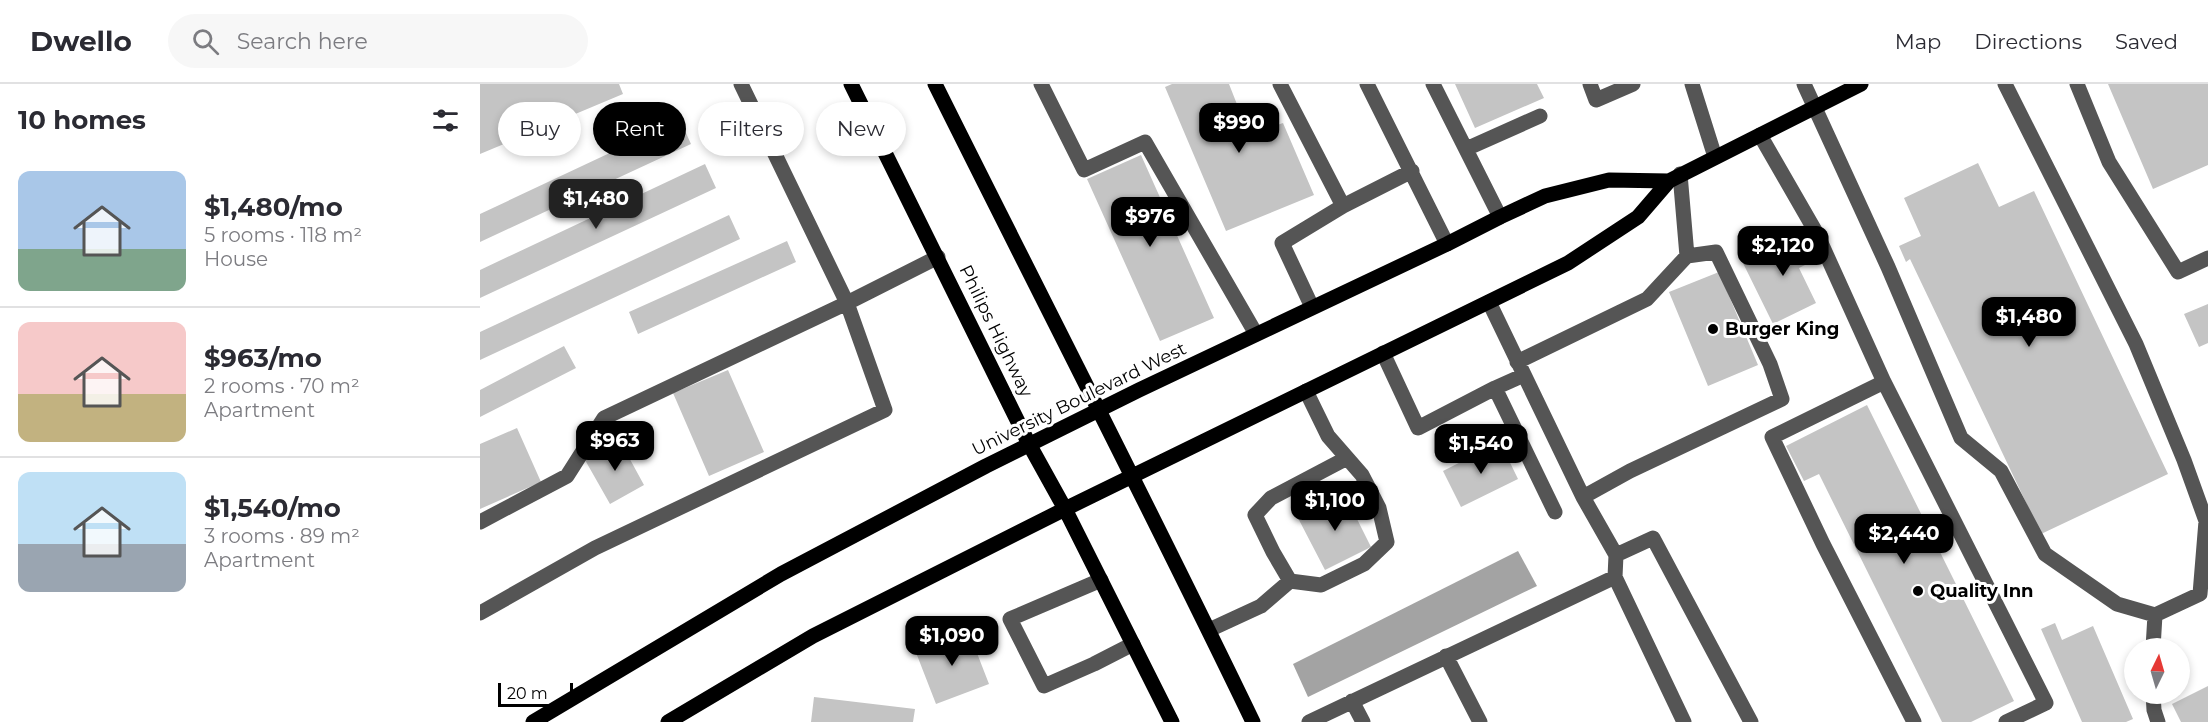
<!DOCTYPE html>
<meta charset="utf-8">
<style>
body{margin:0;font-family:Montserrat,sans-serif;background:#f7f7f7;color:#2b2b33;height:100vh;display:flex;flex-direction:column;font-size:22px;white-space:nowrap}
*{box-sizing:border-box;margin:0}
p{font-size:20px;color:#7c7c81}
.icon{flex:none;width:33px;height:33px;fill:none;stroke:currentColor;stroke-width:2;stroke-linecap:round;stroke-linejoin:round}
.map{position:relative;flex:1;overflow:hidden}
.details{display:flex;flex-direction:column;background:#fff;width:480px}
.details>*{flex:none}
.top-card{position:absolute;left:18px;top:18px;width:570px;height:54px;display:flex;gap:12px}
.needle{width:39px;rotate:5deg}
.tools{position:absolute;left:1644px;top:554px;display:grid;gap:12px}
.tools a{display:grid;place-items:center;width:66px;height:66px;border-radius:50%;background:#fff;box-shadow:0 3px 9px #0003;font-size:30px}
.scale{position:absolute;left:18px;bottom:15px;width:75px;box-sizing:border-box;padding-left:6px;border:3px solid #000;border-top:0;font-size:16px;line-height:21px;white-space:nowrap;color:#000;-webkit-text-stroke:4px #fff;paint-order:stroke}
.price{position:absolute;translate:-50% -51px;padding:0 14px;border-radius:12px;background:#000;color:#fff;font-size:20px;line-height:39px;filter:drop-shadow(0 2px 3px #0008)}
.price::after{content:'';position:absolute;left:50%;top:36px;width:18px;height:14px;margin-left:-9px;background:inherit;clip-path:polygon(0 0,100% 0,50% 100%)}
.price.selected{background:#222;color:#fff}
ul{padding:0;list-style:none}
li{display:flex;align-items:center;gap:18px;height:150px;padding:0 18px}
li+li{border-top:2px solid #e1e1e2}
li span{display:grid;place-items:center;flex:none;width:168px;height:120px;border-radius:12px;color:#555}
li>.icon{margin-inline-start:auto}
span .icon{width:72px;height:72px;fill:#fffc;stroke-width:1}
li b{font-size:26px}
h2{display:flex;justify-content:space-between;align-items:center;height:72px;padding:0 18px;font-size:26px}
.chip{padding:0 21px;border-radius:27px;background:#fff;box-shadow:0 3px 9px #0003;font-size:21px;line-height:54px}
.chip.selected{background:#000;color:#fff}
header{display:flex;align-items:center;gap:36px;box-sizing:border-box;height:84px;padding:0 30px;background:#fff;border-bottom:2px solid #e1e1e2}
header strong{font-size:28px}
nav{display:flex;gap:33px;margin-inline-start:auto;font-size:21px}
.search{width:420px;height:54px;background:#f7f7f7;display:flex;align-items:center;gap:15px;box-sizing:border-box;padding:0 21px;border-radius:33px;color:#7c7c81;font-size:22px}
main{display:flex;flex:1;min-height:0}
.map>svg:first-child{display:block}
</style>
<header>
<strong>Dwello</strong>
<div class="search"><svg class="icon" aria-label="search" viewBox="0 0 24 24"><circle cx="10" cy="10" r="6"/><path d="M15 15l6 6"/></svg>Search here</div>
<nav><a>Map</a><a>Directions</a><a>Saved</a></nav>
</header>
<main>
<section class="details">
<h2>10 homes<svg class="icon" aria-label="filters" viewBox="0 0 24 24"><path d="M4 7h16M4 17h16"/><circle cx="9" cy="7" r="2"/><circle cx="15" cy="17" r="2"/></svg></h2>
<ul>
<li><span style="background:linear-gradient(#a9c7e8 65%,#7fa58c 0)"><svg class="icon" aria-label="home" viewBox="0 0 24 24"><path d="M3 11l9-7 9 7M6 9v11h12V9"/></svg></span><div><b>$1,480/mo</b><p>5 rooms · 118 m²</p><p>House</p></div></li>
<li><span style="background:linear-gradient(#f6c9c9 60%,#c2b280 0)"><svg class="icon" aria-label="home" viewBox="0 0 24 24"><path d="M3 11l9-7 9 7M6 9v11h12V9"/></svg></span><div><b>$963/mo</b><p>2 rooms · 70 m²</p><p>Apartment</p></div></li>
<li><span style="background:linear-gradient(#bfe0f5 60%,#9aa5b1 0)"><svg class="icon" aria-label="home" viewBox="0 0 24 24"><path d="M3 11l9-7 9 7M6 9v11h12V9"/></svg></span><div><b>$1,540/mo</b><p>3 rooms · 89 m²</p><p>Apartment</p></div></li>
</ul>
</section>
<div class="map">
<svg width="1728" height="638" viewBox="0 0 1728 638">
<rect width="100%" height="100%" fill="#fff"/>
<path fill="#a3a3a3" d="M1038,467L1057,502L828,613L813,580Z"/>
<path fill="#c4c4c4" d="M0,0H139L143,10L0,70Z
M692,0H749L762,33L778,26L786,45L803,39L834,111L746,147L685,3Z
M975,0H1057L1064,14L995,44Z
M1628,0H1728V81L1673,105Z
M200,36L211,60L0,158V130Z
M661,71L734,234L680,257L607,95Z
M1498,79L1519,123L1554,107L1688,390L1561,450L1430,175L1426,178L1419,162L1441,152L1424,114Z
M225,80L236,104L0,214V186Z
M249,131L260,155L0,276V248Z
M1325,147L1339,174L1319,184L1336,219L1293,240L1262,177Z
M307,157L316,178L158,250L149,228Z
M1239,188L1278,281L1228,302L1189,208Z
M1728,220V259L1719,263L1704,230Z
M84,262L96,284L0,333V306Z
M248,286L284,368L229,392L193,309Z
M1387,321L1534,617L1491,638H1462L1339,390L1324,397L1306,362Z
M37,344L61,398L0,425V360Z
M140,357L164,401L130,420L105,376Z
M1020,358L1038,395L981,423L963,387Z
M865,411L891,463L845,486L818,434Z
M1575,539L1582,556L1613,542L1653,635L1646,638H1602L1561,545Z
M488,546L509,600L456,620L435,566Z
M1728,602V638H1701L1692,620Z
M334,613L435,625L433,638H331Z"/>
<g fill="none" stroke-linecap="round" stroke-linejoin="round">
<path stroke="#555" stroke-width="15" d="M561,0L604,86L665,58L776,250
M800,0L863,122L802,159L832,223
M887,0L967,160
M953,0L1020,133
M1110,0L1116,16L1153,0
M1212,0L1235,73
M1324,0L1408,183L1481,354L1521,387L1565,470L1637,520L1675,531L1720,510L1726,437L1704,376L1656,260L1525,0
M1597,0L1629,78L1698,188L1728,174
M1280,51L1337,150L1404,298L1566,619L1526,638
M986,65L1060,32
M863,122L932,87
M1009,218L1103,413L1136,471L1135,493
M903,269L938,344L1015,304L1044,291
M1037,278L1167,215L1207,172L1200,90
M1404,298L1292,353L1343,460L1434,638
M1015,304L1075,428
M826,307L848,352L882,391L899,424L907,458L884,480L841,501L810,497L793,468L775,431L791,414L867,374
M1103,413L1150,387L1302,315L1290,280L1236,168L1207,172
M0,438L87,392L124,334L367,219L261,0
M1136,471L1173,454L1271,638
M621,496L530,535L564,602L614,580L653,560
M0,529L115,464L405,326L367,219L458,173
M729,546L781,522L810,497
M1673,564L1675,531
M966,572L1000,638
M1673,609L1674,626L1678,638
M872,617L883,638
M829,638L1135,493L1204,638"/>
<path stroke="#000" stroke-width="15" d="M371,0L549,360L585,425L692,638
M455,0C561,213 670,424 773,638
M53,638L301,490L506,382L659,306L967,160L1020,133L1065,112L1129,96L1189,97
M188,638L333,552L585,425L1088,179L1158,133L1189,97L1381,0"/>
</g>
<g fill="#000" stroke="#fff" stroke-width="2">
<circle cx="1233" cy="245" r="6"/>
<circle cx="1438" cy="507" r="6"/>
</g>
<g text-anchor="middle" stroke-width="6" stroke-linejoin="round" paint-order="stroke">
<g font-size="18" font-weight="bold" fill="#000" stroke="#fff" text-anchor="start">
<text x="1245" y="251">Burger King</text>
<text x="1450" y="513">Quality Inn</text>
</g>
<g font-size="18" fill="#000" stroke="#fff">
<text transform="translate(516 247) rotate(64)" y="6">Philips Highway</text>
<text transform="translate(599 315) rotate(-26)" y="6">University Boulevard West</text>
</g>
</g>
</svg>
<div class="tools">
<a><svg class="needle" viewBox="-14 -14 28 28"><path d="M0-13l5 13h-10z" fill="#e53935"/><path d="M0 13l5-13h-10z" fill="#7c7c81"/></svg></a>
</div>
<div class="scale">20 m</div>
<b class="price" style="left:759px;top:70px">$990</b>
<b class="price selected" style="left:116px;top:146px">$1,480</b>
<b class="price" style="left:670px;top:164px">$976</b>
<b class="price" style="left:1303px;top:193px">$2,120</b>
<b class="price" style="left:1549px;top:264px">$1,480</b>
<b class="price" style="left:135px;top:388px">$963</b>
<b class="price" style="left:1001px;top:391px">$1,540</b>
<b class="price" style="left:855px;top:448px">$1,100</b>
<b class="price" style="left:1424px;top:481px">$2,440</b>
<b class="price" style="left:472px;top:583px">$1,090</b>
<div class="top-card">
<a class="chip">Buy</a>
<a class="chip selected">Rent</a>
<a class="chip">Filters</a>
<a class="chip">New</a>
</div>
</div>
</main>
